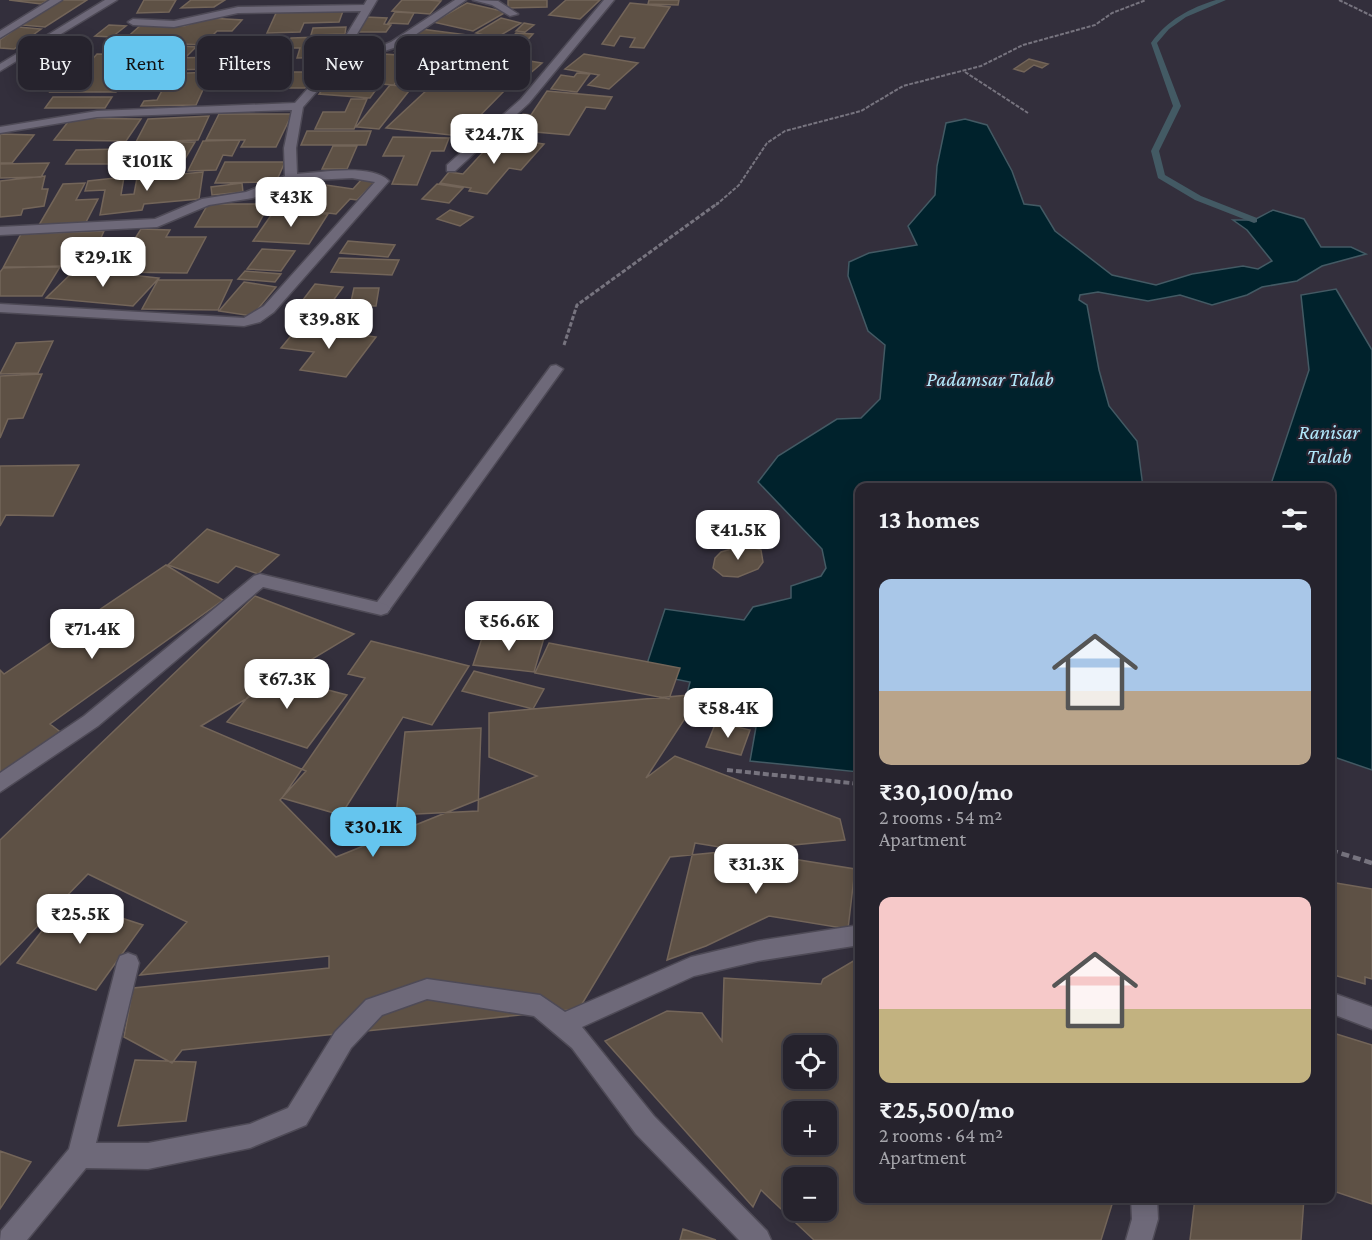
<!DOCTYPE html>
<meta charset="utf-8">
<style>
body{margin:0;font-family:"Crimson Pro",serif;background:#2e2b35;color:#f1f3f6;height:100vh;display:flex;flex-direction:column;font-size:22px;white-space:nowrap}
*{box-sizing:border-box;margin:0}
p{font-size:20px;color:#a4a4aa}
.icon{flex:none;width:33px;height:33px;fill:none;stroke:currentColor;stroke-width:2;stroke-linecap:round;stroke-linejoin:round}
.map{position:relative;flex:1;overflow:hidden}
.sheet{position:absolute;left:855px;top:483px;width:480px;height:720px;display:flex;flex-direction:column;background:#26232d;border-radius:12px;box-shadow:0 3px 15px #0003,0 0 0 2px #424049}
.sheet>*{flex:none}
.top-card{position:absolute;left:18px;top:36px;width:570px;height:54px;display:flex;gap:12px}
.controls{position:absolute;left:783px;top:1035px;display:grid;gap:12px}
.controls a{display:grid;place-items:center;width:54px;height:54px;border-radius:12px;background:#26232d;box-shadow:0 3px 15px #0003,0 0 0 2px #424049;font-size:30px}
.price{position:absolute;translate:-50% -51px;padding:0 14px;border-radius:12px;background:#fff;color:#222;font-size:20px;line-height:39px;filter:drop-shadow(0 2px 3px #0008)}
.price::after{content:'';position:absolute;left:50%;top:36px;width:18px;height:14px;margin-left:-9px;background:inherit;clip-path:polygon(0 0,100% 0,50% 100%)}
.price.current{background:#65c5ee;color:#111}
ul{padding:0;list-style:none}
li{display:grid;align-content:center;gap:12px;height:318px;padding:0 24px}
li span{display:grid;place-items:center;height:186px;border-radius:12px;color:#555}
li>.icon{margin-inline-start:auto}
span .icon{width:108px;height:108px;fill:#fffc;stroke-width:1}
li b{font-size:26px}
h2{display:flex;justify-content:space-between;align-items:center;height:72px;padding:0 24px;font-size:26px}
.tag{padding:0 21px;border-radius:12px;background:#26232d;box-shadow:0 3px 15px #0003,0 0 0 2px #424049;font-size:21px;line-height:54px}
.tag.current{background:#65c5ee;color:#111}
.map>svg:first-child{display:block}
</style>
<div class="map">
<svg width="1372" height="1240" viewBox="0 0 1372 1240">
<rect width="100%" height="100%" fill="#332f3c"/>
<path fill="#00222c" stroke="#435a64" stroke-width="1.5" d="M965,119L987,125L1012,171L1024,204L1040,206L1055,231L1112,275L1156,285L1192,274L1243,266L1258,269L1272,261L1247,230L1233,220H1254L1273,210L1304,219L1321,247H1351L1366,254L1322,266L1297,281L1262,287L1247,295L1212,305L1180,295L1148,301L1098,292L1080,295L1079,300L1087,305L1099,370L1109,406L1137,441L1143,487L860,488L859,772L750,761L756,727L682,713L690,682L644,673L665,609L744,620L753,607L791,598V586L821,576L826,568L822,549L758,482L778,456L837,419L861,418L880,399L885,345L868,331L848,276L849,262L869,253L917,245L908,226L935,195L937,166L946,123Z
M1336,289L1372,350V770L1331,756L1330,488L1270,487L1309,370L1301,295Z"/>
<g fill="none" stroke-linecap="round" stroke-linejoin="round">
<path fill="#435a64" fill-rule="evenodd" d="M1216,0H1226L1186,17L1169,29L1157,43L1181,106L1159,151L1165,175L1201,196L1257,218V222L1254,223L1195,200L1158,178L1151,151L1173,106L1151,43C1167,20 1190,8 1216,0Z"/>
</g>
<path fill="#5e5145" stroke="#736559" stroke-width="1.5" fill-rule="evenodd" d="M9,0H49L41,4Z
M60,0H87L45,27L22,25Z
M144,0H176L169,12L137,13Z
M191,0H225L214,7L181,8Z
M402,0H428L441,1L430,14L392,11Z
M508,0H547V7L508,8Z
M566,0H600L580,19L549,15Z
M649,0H679L678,5L648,4Z
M467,3L506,12L473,31L433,22Z
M630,3L670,7L644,48L630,47L635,38L620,36L614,46L602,44Z
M277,11H343L339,22L304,23L300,32L267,33Z
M395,12L414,13L408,24L388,23Z
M366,17L387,18L384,24L391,25L386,32H358Z
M209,18L242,20L232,31H217L203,45L123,41L142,24L184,26Z
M501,18L521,23L496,38L476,33Z
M524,23L534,25L525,32L516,31Z
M109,25L126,26L112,37L95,36Z
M18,27L41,29L14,49L0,48V40Z
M346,27L345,34L311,35L313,28Z
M421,29L483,37L471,47L430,42L417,54L395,51Z
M516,33L533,34L524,44L508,42Z
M348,36L339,57L297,58L300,48H287L291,38Z
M244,44L275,47L264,57L232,54Z
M439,44L465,48L450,60L422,55Z
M166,45L196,47L187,56L157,54Z
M468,50L501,55L472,81L449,77L464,64L453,63Z
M352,52L414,56L394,85L380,84L370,98L319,94Z
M97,54L159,55L143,76H129L116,92H50L58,82H49L66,62H90Z
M584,54L638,63L609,89L588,85L599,75L565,69Z
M423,56L444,60L427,73L405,69Z
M227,57L222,69L161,70L167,58Z
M511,58L542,63L512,89L480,84Z
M1029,59L1048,64L1042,68L1034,65L1024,72L1014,69Z
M446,61L463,65L446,76L429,73Z
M211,72L196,105L141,106L144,101L157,100L165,85H160L165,74Z
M272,72H312L305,88H264Z
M577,73L590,74L577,92L551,89L561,75L574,77Z
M425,74L474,81L470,84L506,89L460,136L386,128L429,88L412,86Z
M390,85L412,87L379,129L356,127Z
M547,91L612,97L605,109L586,107L569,135L513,130L523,114L531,115Z
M53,97H112L105,108H45Z
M351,99H367L354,129H315L323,112H345Z
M219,114H292L276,147H241L245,140H206Z
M209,116L198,140L136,142L148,119Z
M71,118L141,119L126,141L54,140Z
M307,131H371L366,145H301Z
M0,134L34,135L12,163H0Z
M393,137L449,138L444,151H431L417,185L392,184L404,156H383Z
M497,137L544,144L521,170L509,168L487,194L469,191L471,188L440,183L449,172L463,174Z
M240,140L232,156L223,155L216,170L188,171L203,141Z
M145,142H195L179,169H116L124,156H136Z
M333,146H357L347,169H322Z
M120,149L111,164H66L76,150Z
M225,162H285L276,182L215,183Z
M49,163L41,177L0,178V164Z
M203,172L199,199L144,204L142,210L100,215L105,190L85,191L88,181L124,177L121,195L134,194L137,178Z
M45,176L42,189H48L44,206L23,209L21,215L0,217V181Z
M362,179L376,181L357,200L350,199L336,214L302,210L326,185L353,189Z
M85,183L76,200L98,199L85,224L39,225L63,184Z
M242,183L243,192L212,195L211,187Z
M437,184L463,188L449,203L422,199Z
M208,204H269L257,227H195Z
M450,210L473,217L460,226L437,219Z
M274,211L328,214L309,244L253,241Z
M141,229L170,230L166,237H206L187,273L114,272Z
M104,231L89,265L3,268L21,234Z
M348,241L395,245L388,257L340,253Z
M262,249L295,251L281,271L247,269Z
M98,252H123L115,265H90Z
M339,258L399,260L392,275L331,272Z
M4,267H60L42,296H0V272Z
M76,269L159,278L133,306L46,298Z
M245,271L281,274L275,282L238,279Z
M158,280H232L218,310L142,309Z
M244,282L276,287L252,316L219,311Z
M315,284L343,287L319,320L290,317Z
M354,288H379L376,306H350Z
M299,326L376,337L346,377L300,370L314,352L281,348Z
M53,341L38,373L0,374L16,343Z
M42,374L23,418L8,419L0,438V376Z
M79,465L53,516L6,515L0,526V466Z
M207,529L279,555L258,574L236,566L218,583L168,565Z
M745,545L761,550L763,562L758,569L738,577L723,576L713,568L715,558L721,552Z
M166,565L223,600L50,724L63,734L0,780V670L4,674Z
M255,596L354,634L201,726L306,771L280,800L336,857L537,776L489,757V713L701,694L646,778L675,756L840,819L845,840L670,857L579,1009L182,1050L172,1063L124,1037L133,988L329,968V956L140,975L187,922L88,874L0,965V840Z
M484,632L544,638L534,672L473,665Z
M371,641L469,666L432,725L403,717L341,815L282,798L365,678L348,674Z
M549,643L680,668L669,699L535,673Z
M474,671L544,689L533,709L462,691Z
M267,674L347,695L307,748L227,722Z
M716,722L750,730L741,755L706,747Z
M481,728L478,811L396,815L405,732Z
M857,836L860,837V898L857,897Z
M695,843L855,869L848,929L769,916L706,946L667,960Z
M1330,882L1372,889V979L1365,977V984L1330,974Z
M66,900L143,925L96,990L17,963Z
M860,957V1198H1114L1101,1240H814L761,1190L753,1207L605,1041L667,1011L702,1013L722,1041L724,978L821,984L823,979ZM794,1046H826V1078H794ZM794,1112H826V1144H794ZM794,1178H826V1210H794Z
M1330,1032L1372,1045V1204L1330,1190Z
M135,1060L196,1062L186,1121L118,1126Z
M0,1151L31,1162L0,1209Z
M1195,1198H1304L1301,1240H1190Z
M683,1229L716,1240H680Z"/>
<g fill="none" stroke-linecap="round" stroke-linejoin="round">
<g stroke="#4e4a56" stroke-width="3">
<path id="lane" d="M556,365L563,369L387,613H375L372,609L375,605L551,366Z"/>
</g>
<g stroke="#4e4a56" stroke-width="3">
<path id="street" d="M50,0H62L0,38V31Z
M105,0H117L0,71V64Z
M367,0H377L357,34L353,48L381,46L391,42L455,0H466L399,46L382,52L350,54L303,107L296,148L297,174C320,173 371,163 389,181L274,312L260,322L244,326L0,312V304L244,318L264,306L375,182L352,178L293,181L253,198L209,205L157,227L0,235V227L155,219L202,199L246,192L285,176L284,148L292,110L97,117L0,133V127L97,111L295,103L342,50L347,34L361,11L238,13L174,27L133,25L128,22L133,19L174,21L238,7L364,5Z
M473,0L498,1L518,14L510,16L492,5Z
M604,0H614L529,103L455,171H447V165L521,99Z
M260,574L381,603L387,605L390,609L387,613L381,615L263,587L98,726L0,792V773L84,716L254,576Z
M860,925V945L758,961L694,976L582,1027L654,1116L767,1231L771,1240H739L636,1134L572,1048L534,1016L427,999L382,1015L351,1048L306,1125L250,1148L148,1169L86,1168L27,1240H0L1,1231L69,1149L117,963L120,956L128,953L136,956L139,963L96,1143H148L250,1124L288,1108L335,1032L366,1000L427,979L540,995L565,1012L691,957L758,941Z
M1330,992L1372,1007V1029L1330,1013Z
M1131,1198H1157L1158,1219L1152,1240H1126L1132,1219Z"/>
</g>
<path stroke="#77747f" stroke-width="2" stroke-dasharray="4 1.5" stroke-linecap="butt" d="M1339,0L1372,16
M965,72L1028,113
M716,205L739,185L767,143L785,131L861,111L903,86L981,66L1023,45L1095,25L1112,13L1146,0"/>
<path stroke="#77747f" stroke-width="3" stroke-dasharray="4.5 2" stroke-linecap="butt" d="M564,345L577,305L718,203"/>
<path stroke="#77747f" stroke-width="4" stroke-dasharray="6 3" stroke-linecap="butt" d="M727,770L860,784"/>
<path stroke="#77747f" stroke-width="4.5" stroke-dasharray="8 4" stroke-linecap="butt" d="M1330,850L1372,863"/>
<use href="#lane" fill="#6e6979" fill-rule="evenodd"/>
<use href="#street" fill="#6e6979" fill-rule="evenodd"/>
</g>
<g text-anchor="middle" stroke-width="4.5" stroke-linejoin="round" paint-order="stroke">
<g font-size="21" font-style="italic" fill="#b1e7fa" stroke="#292532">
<text x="990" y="386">Padamsar Talab</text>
<text x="1329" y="439">Ranisar<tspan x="1329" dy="24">Talab</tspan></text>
</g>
</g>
</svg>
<div class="controls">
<a><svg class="icon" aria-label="locate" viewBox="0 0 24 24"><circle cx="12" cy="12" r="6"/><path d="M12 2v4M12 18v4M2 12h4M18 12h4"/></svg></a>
<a>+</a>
<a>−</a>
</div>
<b class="price" style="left:494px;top:165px">₹24.7K</b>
<b class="price" style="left:147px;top:192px">₹101K</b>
<b class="price" style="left:291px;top:228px">₹43K</b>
<b class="price" style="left:103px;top:288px">₹29.1K</b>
<b class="price" style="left:329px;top:350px">₹39.8K</b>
<b class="price" style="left:738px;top:561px">₹41.5K</b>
<b class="price" style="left:509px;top:652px">₹56.6K</b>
<b class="price" style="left:92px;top:660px">₹71.4K</b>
<b class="price" style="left:287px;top:710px">₹67.3K</b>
<b class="price" style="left:728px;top:739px">₹58.4K</b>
<b class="price current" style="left:373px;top:858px">₹30.1K</b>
<b class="price" style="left:756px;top:895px">₹31.3K</b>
<b class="price" style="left:80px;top:945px">₹25.5K</b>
<div class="top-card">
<a class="tag">Buy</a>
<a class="tag current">Rent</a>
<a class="tag">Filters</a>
<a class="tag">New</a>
<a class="tag">Apartment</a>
</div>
<section class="sheet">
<h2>13 homes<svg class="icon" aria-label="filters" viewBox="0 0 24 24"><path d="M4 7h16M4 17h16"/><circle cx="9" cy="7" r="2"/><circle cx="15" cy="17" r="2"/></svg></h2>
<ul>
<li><span style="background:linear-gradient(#a9c7e8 60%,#b9a48a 0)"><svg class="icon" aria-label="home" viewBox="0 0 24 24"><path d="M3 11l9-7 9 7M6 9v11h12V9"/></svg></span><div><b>₹30,100/mo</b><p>2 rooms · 54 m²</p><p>Apartment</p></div></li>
<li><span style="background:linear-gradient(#f6c9c9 60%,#c2b280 0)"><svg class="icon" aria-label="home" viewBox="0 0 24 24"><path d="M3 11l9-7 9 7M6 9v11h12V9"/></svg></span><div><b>₹25,500/mo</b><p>2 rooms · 64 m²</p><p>Apartment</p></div></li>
</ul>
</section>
</div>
